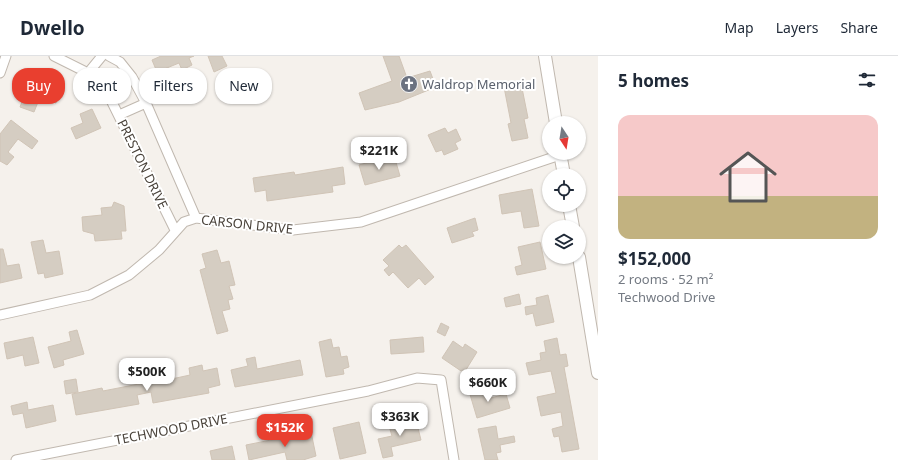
<!DOCTYPE html>
<meta charset="utf-8">
<style>
body{margin:0;font-family:"Noto Sans",sans-serif;background:#f6f6f7;color:#1f2937;height:100vh;display:flex;flex-direction:column;font-size:15px;white-space:nowrap}
*{box-sizing:border-box;margin:0}
p{font-size:13px;color:#747a83}
.icon{flex:none;width:22px;height:22px;fill:none;stroke:currentColor;stroke-width:2;stroke-linecap:round;stroke-linejoin:round}
.map{position:relative;flex:1;overflow:hidden}
.details{display:flex;flex-direction:column;background:#fff;width:300px}
.details>*{flex:none}
.guide{position:absolute;left:12px;top:12px;width:380px;height:36px;display:flex;gap:8px}
.needle{width:26px;rotate:168deg}
.fabs{position:absolute;left:542px;top:60px;display:grid;gap:8px}
.fabs a{display:grid;place-items:center;width:44px;height:44px;border-radius:50%;background:#fff;box-shadow:0 1px 3px #0004;font-size:20px}
.price{position:absolute;translate:-50% -34px;padding:0 9px;border-radius:8px;background:#fff;color:#222;font-size:13px;line-height:26px;filter:drop-shadow(0 1px 2px #0008)}
.price::after{content:'';position:absolute;left:50%;top:24px;width:12px;height:9px;margin-left:-6px;background:inherit;clip-path:polygon(0 0,100% 0,50% 100%)}
.price.selected{background:#e93f2f;color:#fff}
ul{padding:0;list-style:none}
li{display:grid;align-content:center;gap:8px;height:212px;padding:0 20px}
li span{display:grid;place-items:center;height:124px;border-radius:12px;color:#555}
li>.icon{margin-inline-start:auto}
span .icon{width:72px;height:72px;fill:#fffc;stroke-width:1}
li b{font-size:17px}
h2{display:flex;justify-content:space-between;align-items:center;height:48px;padding:0 20px;font-size:17px}
.tag{padding:0 14px;border-radius:16px;background:#fff;box-shadow:0 1px 3px #0004;font-size:14px;line-height:36px}
.tag.selected{background:#e93f2f;color:#fff}
header{display:flex;align-items:center;gap:24px;box-sizing:border-box;height:56px;padding:0 20px;background:#fff;border-bottom:1px solid #e0e1e3}
header strong{font-size:19px}
nav{display:flex;gap:22px;margin-inline-start:auto;font-size:14px}
main{display:flex;flex:1;min-height:0}
.map>svg:first-child{display:block}
</style>
<header>
<strong>Dwello</strong>
<nav><a>Map</a><a>Layers</a><a>Share</a></nav>
</header>
<main>
<div class="map">
<svg width="598" height="404" viewBox="0 0 598 404">
<rect width="100%" height="100%" fill="#f5f1ec"/>
<path fill="#d5cdc2" stroke="#d0c4b6" d="M161,0H194L189,2L192,9L182,14L179,7L157,16L152,4Z
M208,0H222L227,10L214,16Z
M383,0H399L407,22L430,15L436,31L399,46L365,54L359,37L392,25Z
M32,19L56,28L53,36L59,39L56,47L40,41L34,56L20,51Z
M521,27L528,62L524,63L528,82L512,85L508,68L511,67L504,31Z
M92,53L101,72L76,83L71,72L83,67L80,58Z
M11,64L38,85L32,93L18,83L8,96L14,101L7,109L0,105V78Z
M445,72L448,77L456,73L461,84L455,87L458,93L444,99L442,94L436,96L428,79Z
M387,101L388,105L395,103L400,120L365,129L359,109Z
M343,111L345,128L332,130L333,136L267,145L266,134L255,136L253,122L294,116L295,119Z
M532,133L539,170L524,172L521,155L502,158L499,139Z
M114,146L124,150L126,175H121L122,183L95,185L94,178L83,175L82,161L102,159L101,152L112,151Z
M475,162L478,174L472,176L474,180L452,187L447,172Z
M43,184L46,197L59,195L63,218L45,222L44,217L38,218L31,186Z
M540,186L546,213L517,219L515,211L522,209L518,191Z
M399,189L402,192L406,189L434,221L425,229L419,222L408,232L393,216L389,220L384,214L389,210L383,204Z
M0,193H3L7,210L19,208L22,222L0,227Z
M217,194L221,207L229,205L235,229L229,230L233,243L228,244L230,253L222,255L228,275L217,278L200,214L206,212L202,198Z
M519,238L521,248L506,251L504,242Z
M548,239L554,266L536,270L533,257L526,259L525,251L537,249L536,242Z
M441,267L449,271L445,280L437,276Z
M77,274L84,298L63,304L64,309L54,312L48,291L71,285L69,276Z
M33,281L39,307L25,310L23,299L7,303L4,287Z
M423,281L424,296L391,298L390,284Z
M557,282L560,299L566,298L568,310L564,311L579,393L562,396L559,380L554,381L552,373L563,370L561,356L541,360L537,341L556,337L551,315L529,319L526,307L541,304L540,297L546,296L544,285Z
M331,283L333,292L339,291L341,301L347,300L349,311L343,313L344,318L326,321L319,286Z
M453,285L463,292L465,288L477,296L464,317L442,302Z
M255,301L257,313L300,304L303,319L235,331L231,314L248,310L246,303Z
M202,309L203,315L217,312L220,329L208,332L209,337L153,347L151,336L137,339L139,348L76,359L72,338L102,332L103,335L144,327V329L190,319L189,312Z
M76,323L78,336L66,338L64,325Z
M483,330L487,343L506,338L510,352L477,362L469,335Z
M27,346L28,354L53,349L56,365L26,372L23,357L13,359L11,350Z
M416,364L421,384L391,391L393,400L383,402L378,383L392,380L389,370Z
M359,366L366,397L340,403L333,372Z
M496,370L498,383L514,380L515,386L500,389L501,396L496,397L498,404H485L478,373Z
M311,376L316,400L303,404H287L285,396L249,404L246,389Z
M232,390L235,404H212L210,395Z"/>
<g fill="none" stroke-linecap="round" stroke-linejoin="round">
<g stroke="#c0b8af" stroke-width="11">
<path id="minor" d="M54,0L88,17L106,34L175,174
M109,0L120,6L132,21L146,47L196,162
M0,17L6,0
M88,17L102,0
M119,59L146,47
M0,259L90,239L129,219L159,194L184,166L196,162L293,174L361,166L560,99
M16,404L368,335L417,322L441,324L454,404"/>
</g>
<g stroke="#c0b8af" stroke-width="14">
<path id="tertiary" d="M545,0L556,67
M560,97L564,119
M569,149L573,171
M579,201L598,317"/>
</g>
<use href="#minor" stroke="#fff" stroke-width="9"/>
<use href="#tertiary" stroke="#fff" stroke-width="12"/>
</g>
<defs>
<g id="church-disc" transform="scale(0.9)"><circle r="9.5" fill="#6b7280" stroke="#fff"/><path d="M-1.2-6h2.4v3.5h3.3v2.4h-3.3V6h-2.4V-.1h-3.3v-2.4h3.3Z" fill="#fff"/></g>
</defs>
<g fill-rule="evenodd">
<use href="#church-disc" x="409" y="28"/>
</g>
<g text-anchor="middle" stroke-width="4" stroke-linejoin="round" paint-order="stroke">
<g font-size="13" fill="#5b616d" stroke="#fff" text-anchor="start">
<text x="422" y="33">Waldrop Memorial</text>
</g>
<g font-size="13" fill="#49423a" stroke="#fff">
<text transform="translate(143 108) rotate(64)" y="5">PRESTON DRIVE</text>
<text transform="translate(247 168) rotate(6)" y="5">CARSON DRIVE</text>
<text transform="translate(171 373) rotate(-11)" y="5">TECHWOOD DRIVE</text>
</g>
</g>
</svg>
<div class="fabs">
<a><svg class="needle" viewBox="-14 -14 28 28"><path d="M0-13l5 13h-10z" fill="#e53935"/><path d="M0 13l5-13h-10z" fill="#747a83"/></svg></a>
<a><svg class="icon" aria-label="locate" viewBox="0 0 24 24"><circle cx="12" cy="12" r="6"/><path d="M12 2v4M12 18v4M2 12h4M18 12h4"/></svg></a>
<a><svg class="icon" aria-label="layers" viewBox="0 0 24 24"><path d="M12 4l9 5-9 5-9-5zM3 14l9 5 9-5"/></svg></a>
</div>
<b class="price" style="left:379px;top:115px">$221K</b>
<b class="price" style="left:147px;top:336px">$500K</b>
<b class="price" style="left:488px;top:347px">$660K</b>
<b class="price" style="left:400px;top:381px">$363K</b>
<b class="price selected" style="left:285px;top:392px">$152K</b>
<div class="guide">
<a class="tag selected">Buy</a>
<a class="tag">Rent</a>
<a class="tag">Filters</a>
<a class="tag">New</a>
</div>
</div>
<section class="details">
<h2>5 homes<svg class="icon" aria-label="filters" viewBox="0 0 24 24"><path d="M4 7h16M4 17h16"/><circle cx="9" cy="7" r="2"/><circle cx="15" cy="17" r="2"/></svg></h2>
<ul>
<li><span style="background:linear-gradient(#f6c9c9 65%,#c2b280 0)"><svg class="icon" aria-label="home" viewBox="0 0 24 24"><path d="M3 11l9-7 9 7M6 9v11h12V9"/></svg></span><div><b>$152,000</b><p>2 rooms · 52 m²</p><p>Techwood Drive</p></div></li>
</ul>
</section>
</main>
